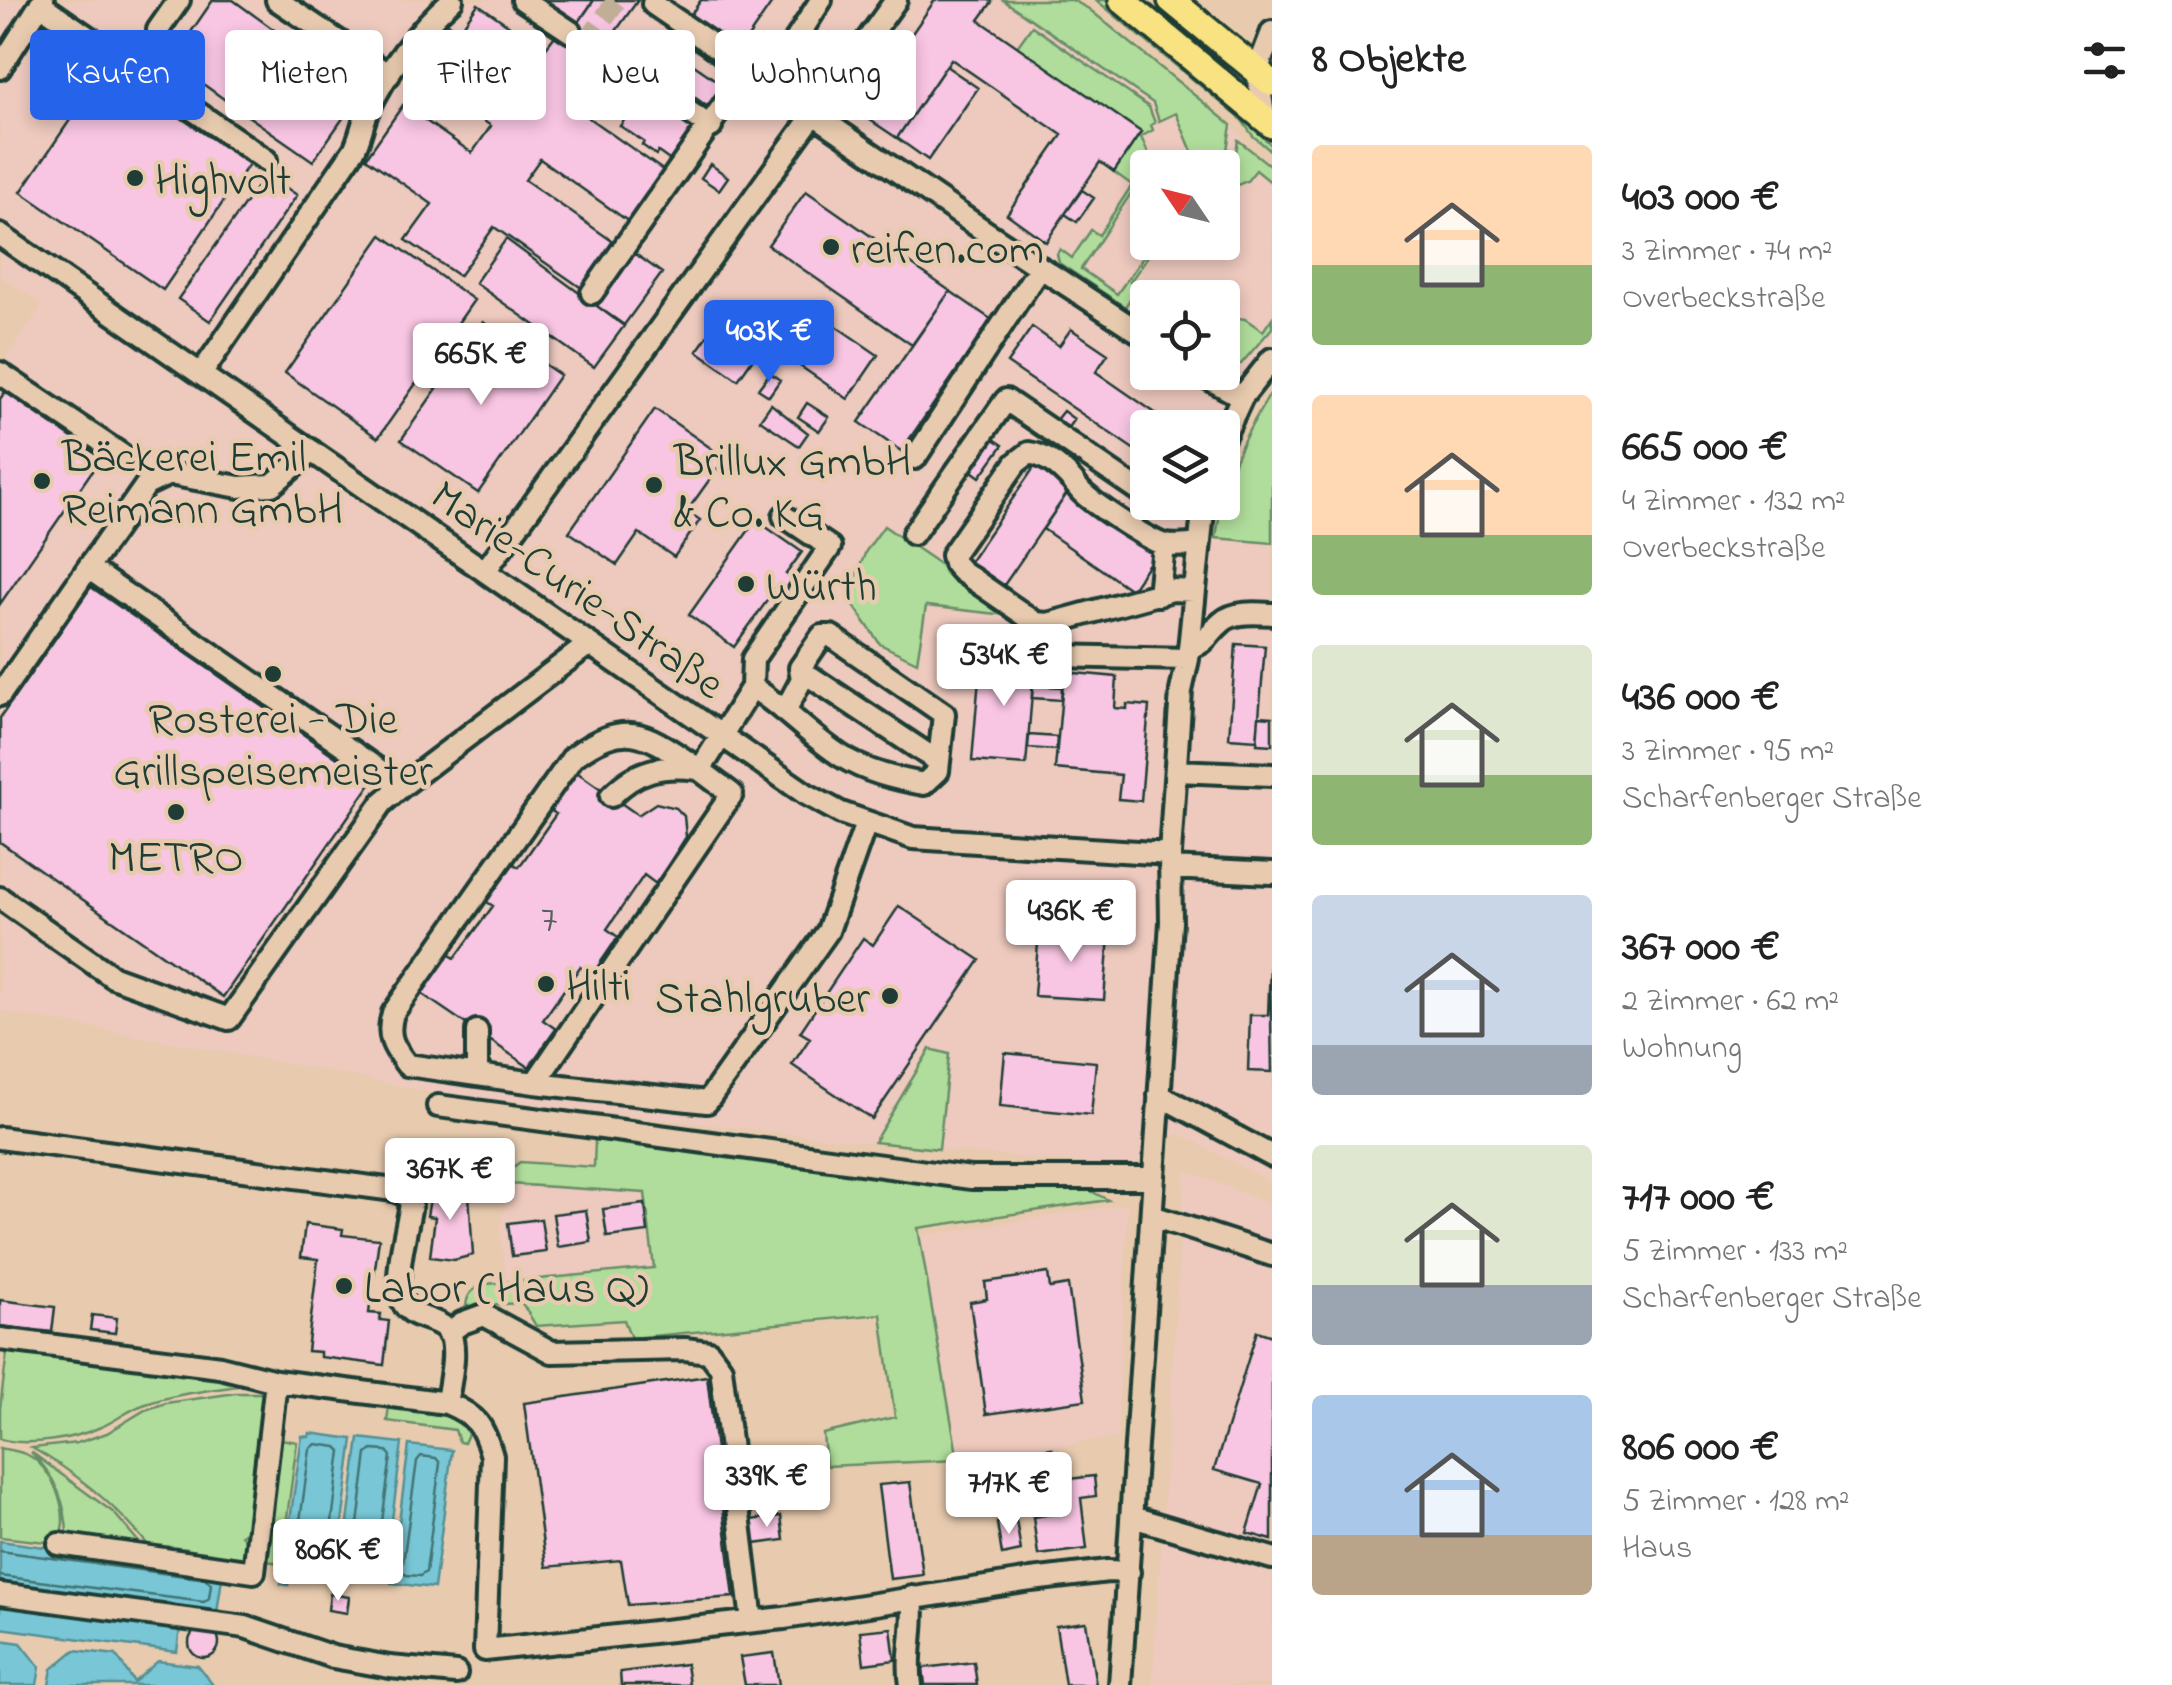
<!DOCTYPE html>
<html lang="de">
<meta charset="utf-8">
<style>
body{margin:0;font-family:"Indie Flower",sans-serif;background:#f6f6f6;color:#222;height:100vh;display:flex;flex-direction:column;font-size:38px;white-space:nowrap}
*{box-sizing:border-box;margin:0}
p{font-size:32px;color:#767676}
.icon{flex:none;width:55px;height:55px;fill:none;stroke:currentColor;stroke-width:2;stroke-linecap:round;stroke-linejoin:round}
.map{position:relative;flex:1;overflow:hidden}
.side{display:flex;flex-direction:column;background:#fff;width:900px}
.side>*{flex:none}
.top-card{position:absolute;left:30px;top:30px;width:950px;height:90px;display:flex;gap:20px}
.needle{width:65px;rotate:305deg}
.fabs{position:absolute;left:1130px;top:150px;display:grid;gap:20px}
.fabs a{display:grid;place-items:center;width:110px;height:110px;border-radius:10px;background:#fff;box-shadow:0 5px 15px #0003;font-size:50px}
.price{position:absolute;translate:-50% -85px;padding:0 22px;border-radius:10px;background:#fff;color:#222;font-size:32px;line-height:65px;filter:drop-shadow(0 2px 5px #0008)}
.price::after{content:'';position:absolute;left:50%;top:60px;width:30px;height:22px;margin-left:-15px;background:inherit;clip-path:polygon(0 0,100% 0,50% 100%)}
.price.selected{background:#2563eb;color:#fff}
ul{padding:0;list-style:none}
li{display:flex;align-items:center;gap:30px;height:250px;padding:0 40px}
li span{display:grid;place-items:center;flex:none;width:280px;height:200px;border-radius:10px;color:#555}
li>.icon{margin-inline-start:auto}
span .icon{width:120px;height:120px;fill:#fffc;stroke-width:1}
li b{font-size:42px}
h2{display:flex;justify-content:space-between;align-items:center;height:120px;padding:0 40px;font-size:42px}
.tag{padding:0 35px;border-radius:10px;background:#fff;box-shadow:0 5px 15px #0003;font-size:35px;line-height:90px}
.tag.selected{background:#2563eb;color:#fff}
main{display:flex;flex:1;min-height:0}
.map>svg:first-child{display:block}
</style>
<main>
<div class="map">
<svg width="1272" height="1685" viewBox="0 0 1272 1685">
<rect width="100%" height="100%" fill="#e8cbaf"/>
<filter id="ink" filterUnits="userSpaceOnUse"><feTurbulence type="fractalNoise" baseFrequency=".01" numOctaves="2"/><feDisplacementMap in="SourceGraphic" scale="20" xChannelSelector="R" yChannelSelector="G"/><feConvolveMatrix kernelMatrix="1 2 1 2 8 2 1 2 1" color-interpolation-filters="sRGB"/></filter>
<g filter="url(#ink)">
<path fill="#edc9be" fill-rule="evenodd" d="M0,0H1069L1231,123L1247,145L1272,164V340L1220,408L1211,427L1148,428V502L1190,503L1187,536L1272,543V1184L1179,1133L1129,1168L903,1146L442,1095L334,1072L0,1011V366L43,305L0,276ZM1148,168H1222V242H1148ZM1148,298H1222V372H1148Z
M1185,1170L1272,1205V1685H1152Z
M510,1184L646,1193L654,1268L506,1281L500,1228Z
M1128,1204L1117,1437L958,1460L919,1236Z"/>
<path fill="#b0dd9b" stroke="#688d68" stroke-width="2.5" d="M1003,0H1072L1089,9L1231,125L1223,174L1222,168L1185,167L1196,161L1176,113L1159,121L1153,103Z
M1096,0H1105L1114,6L1231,104L1272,146V152L1253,136L1241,119Z
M1032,26L1149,107L1155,123L1151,125L1153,130L1141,137L1154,167L1148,168L1147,187L1139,181L1081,269L1117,294L1153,243H1157L1130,282L1137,288L1125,307L1059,263L1057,254L1060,249L1072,258L1091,230L1099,235L1132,185L1114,172L1141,132L1017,47Z
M1238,140L1272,167V183L1256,170L1247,181L1230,188Z
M1225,316L1245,319L1263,331L1272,318V328L1241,364L1223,363Z
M1272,391V543L1216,538C1224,477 1238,445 1272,391Z
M884,526L1032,627V635L1015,632V616L926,606L917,662L880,644L848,597L866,551Z
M930,1049L949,1054L939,1149L874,1142Z
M595,1140L1083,1187L1108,1200L918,1228L958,1460L826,1466L823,1434L895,1417L881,1314L631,1338L624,1320L536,1326L522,1303L466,1306C467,1293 474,1288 486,1284L654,1268L645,1193L510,1184L512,1168L520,1162L594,1167Z
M33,1348L241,1379L237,1386C205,1391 173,1394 143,1405C128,1410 116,1421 101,1427C74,1439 29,1447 0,1439V1408L7,1352L21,1354Z
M236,1393H270L249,1529L241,1535L248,1542L243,1564L189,1557L187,1549L173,1548L169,1555L154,1552C121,1511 79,1474 32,1448L77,1443L107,1433L145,1410L166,1403Z
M389,1406L461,1419L468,1434L464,1443L459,1442L455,1430L387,1421Z
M276,1438L297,1442L281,1563L266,1561L260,1555Z
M0,1448C13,1451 28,1452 38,1462C57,1480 73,1522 55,1543L0,1537Z
M31,1452L114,1513L143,1547L67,1537C67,1503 55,1476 31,1452Z"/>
<path fill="#79c7d6" stroke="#559095" stroke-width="2.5" d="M310,1433L353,1439L335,1577L291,1571L288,1585L281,1584L302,1436L309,1437Z
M359,1438L402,1443L384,1581L341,1576Z
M409,1445L452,1450L434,1588L391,1583Z
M0,1541L223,1571L217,1613L0,1585Z
M0,1603L180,1627L177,1652L0,1628Z
M0,1640L21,1643L40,1667L37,1685H0Z
M75,1650L116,1655L134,1682L158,1661L198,1666L213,1685H49L52,1669Z"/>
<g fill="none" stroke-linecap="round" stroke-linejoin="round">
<path stroke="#437475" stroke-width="2.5" d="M316,1444L337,1447L341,1451L327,1561L322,1565L299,1562L295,1557L310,1449Z
M372,1450L387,1451L391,1456L376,1565L371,1570L357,1568L353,1563L367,1454Z
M421,1456L436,1458L440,1463L426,1572L420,1576L406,1575L402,1570L417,1461Z
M0,1551L206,1579L211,1584L209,1598L204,1602L0,1576"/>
</g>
<path fill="#f8c5e2" stroke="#1f3d34" stroke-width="2.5" d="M213,0H233L284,37L235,107L171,61Z
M540,0H594L577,25Z
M594,0H638L596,59L567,38Z
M701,0H774L725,71L676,36Z
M935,0H989L992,2L979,20L1141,132L1114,172L1100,162L1046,242L1007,214L1062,135L951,59L897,138L858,112Z
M478,4L544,50L558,32L606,66L576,109L667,173L632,224L540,159L525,180L615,243L583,289L494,227L459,276L406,240L432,204L366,158L403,105L472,153L491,126L425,79Z
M441,18L459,31L422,83L404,71Z
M309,29L374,74L313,161L248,116Z
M663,43L678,54L664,75L649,63Z
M678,54L723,85L708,107L664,75Z
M946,66L978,88L928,160L897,138Z
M106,67L249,164L163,290L21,192Z
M644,92L697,127L672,162L658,152L656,155L642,145L644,142L620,126Z
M710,164L728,177L719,190L701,178Z
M266,174L297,195L210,321L178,299Z
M1082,190L1094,198L1077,222L1065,214Z
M806,191L950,291L912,345L768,245Z
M382,235L474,300L378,438L285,373Z
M506,239L624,326L594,367L475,283Z
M634,253L662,273L624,325L597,306Z
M950,291L992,320L901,451L859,422Z
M729,305L770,334L738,380L697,351Z
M827,320L878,355L848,399L797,364Z
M483,322L560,375L478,493L401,440Z
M1032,327L1059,346L1071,329L1108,354L1096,372L1177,428H1148V459L1007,363Z
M770,373L780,380L769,396L758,389Z
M5,392L101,458L0,604V399Z
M807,403L829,417L819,431L798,417Z
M771,404L808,433L799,446L760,420Z
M655,409L725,458L687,511L700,520L674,557L639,533L617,565L569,532Z
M1063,411L1074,419L1067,429L1055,421Z
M991,437L1003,445L980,477L969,469Z
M1035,466L1070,489L1002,588L968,564Z
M1070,489L1158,550L1131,590L1043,529Z
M756,520L802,552L786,574L796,580L786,594L776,588L734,647L689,615Z
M91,587L372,782L223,997L0,842V718Z
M1236,644L1265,646L1257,740L1229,738Z
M981,654L1035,658L1026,765L972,761Z
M1064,672L1117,677L1115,708L1127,709V704L1149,706L1141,801L1118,799L1121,775L1055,769Z
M1033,685L1062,687L1061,700L1032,698Z
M1259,716L1272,717V745L1257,744Z
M1029,735L1057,737L1056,750L1028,748Z
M571,768L638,815L656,803L676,808L684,816L686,837L656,884L644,875L607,929L618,937L592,975L580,967L543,1020L556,1029L529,1067L416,990L443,951L455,958L493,906L481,898L507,860L519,867L556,814L544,806Z
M899,906L980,960L872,1119L792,1065L810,1038L800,1032L863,938L873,945Z
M1039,929L1109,935L1104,1000L1034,996Z
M1270,966L1272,1072L1248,1071L1250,1015H1268Z
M1005,1053L1096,1062L1091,1115L1000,1106Z
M433,1182L461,1188L460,1196L469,1195L473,1255L454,1260L430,1257L435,1217L427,1216Z
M645,1204L648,1232L607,1237L603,1209Z
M586,1210L591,1242L558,1247L553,1214Z
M541,1219L546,1252L512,1256L508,1223Z
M305,1224L343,1229L342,1235L379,1239L369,1313L381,1314L380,1320L389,1321L384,1365L320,1357V1352L307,1351L318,1259L301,1257Z
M1048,1273L1050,1288L1068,1285L1085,1400L986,1414L970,1302L987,1299L985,1282Z
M0,1300L55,1307L52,1332L0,1326Z
M92,1315L117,1318L115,1333L90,1330Z
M1257,1331L1272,1336V1540L1247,1533L1262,1484L1214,1470Z
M707,1376L734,1597L628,1605L621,1560L546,1567L524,1403Z
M1052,1448L1054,1463L990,1473L988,1457Z
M1094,1476L1096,1496L1081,1498L1087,1549L1038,1555L1033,1517L1065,1512L1061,1480Z
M910,1482L923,1575L890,1579L878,1485Z
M781,1516L784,1540L754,1544L750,1520Z
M1016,1520L1021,1551L1002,1555L997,1523Z
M330,1594L349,1597L347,1613L328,1610Z
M1086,1622L1096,1685H1065L1056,1626Z
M891,1628L895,1660L864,1664L860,1631Z
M189 1643a15 15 0 1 1 30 0a15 15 0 1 1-30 0Z
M774,1653L779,1685H745L740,1657Z
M974,1662L977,1685H925L923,1668Z
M686,1664L689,1685H621L620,1672Z"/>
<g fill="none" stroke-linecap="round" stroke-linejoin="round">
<path stroke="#c0af96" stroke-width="20" stroke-dasharray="20 10" stroke-linecap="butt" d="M587,42L617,0"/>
<g stroke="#1f3d34" stroke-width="28">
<path id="minor" d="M277,0L389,75
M523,0L571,32
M40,4L266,160
M653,4L986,232L1148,338
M158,30L179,0
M603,52L711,127
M0,68L43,0
M768,84L821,0
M1265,120L1257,71L1272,32
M0,235L806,794L841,813L913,838L1170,854
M592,293L748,70
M1197,372L1242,397
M0,373L122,455
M201,374L354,150C360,138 362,125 367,113C385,72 419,29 452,0
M1222,440L1242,397L1272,359
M312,451L272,485L239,487L169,474L146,485L88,568L402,786L589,644
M915,458L1040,267
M1155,502L1202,509
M784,516L830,547L753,659L752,687L700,770L732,794L535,1083L707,1102L828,931L866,823
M913,534L1006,400L1148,497
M485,571L896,0
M1194,591L1172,590L1048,624L1036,623L961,571L954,563L952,555L1016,463L1029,453C1049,456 1067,473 1079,489C1087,500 1152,543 1166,545C1176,547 1188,545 1198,544
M1159,595L1164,545
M1189,648C1210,641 1207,634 1222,622C1234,611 1257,613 1272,614
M1055,656L1188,659
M802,679L811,677L939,762
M752,687C785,708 811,737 841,756C866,772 896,779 924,784L938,771L944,714L831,636H822L800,668L802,679L786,709
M0,695L88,568
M1176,771L1272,775
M611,796C636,770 662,764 698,769
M1170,868L1272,873
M0,898L113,977L229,1019L383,802L402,786
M477,1031V1075L535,1083
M477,1075L407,1065C393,1047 386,1036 393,1013L573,757C629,716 647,735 700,770
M1159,1095L1272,1156
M438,1106L971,1178H1154
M0,1138L394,1190L406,1195L411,1204C407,1229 394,1274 401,1298C409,1324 446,1314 452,1340C456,1359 449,1384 447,1403
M1152,1216L1272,1255
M448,1333L462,1323L484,1315L552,1352L685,1349L709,1352L721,1368L752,1621
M0,1339L220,1367L276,1381L447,1403C477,1416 483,1425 492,1456L485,1650L784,1618L1031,1580L1108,1571L1129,1572
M1132,1517L1272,1558
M59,1544L254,1572L276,1381
M0,1594L245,1627L333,1657L390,1667L456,1673
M911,1685C906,1655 916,1627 912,1597
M1120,1685L1171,922L1170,854L1181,691L1188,659L1204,502"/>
</g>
<g stroke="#1f3d34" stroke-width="32">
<path id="major" d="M1122,0L1272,125
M1171,0L1272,83"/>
</g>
<use href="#minor" stroke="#e8cbaf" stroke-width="20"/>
<use href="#major" stroke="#f8e281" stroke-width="25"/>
</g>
</g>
<g fill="#1f3d34" stroke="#e8cbaf" stroke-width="4">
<circle cx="135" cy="178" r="10"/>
<circle cx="831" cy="247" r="10"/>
<circle cx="42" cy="481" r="10"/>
<circle cx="654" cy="485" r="10"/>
<circle cx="746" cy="584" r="10"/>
<circle cx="273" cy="674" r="10"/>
<circle cx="176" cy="812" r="10"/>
<circle cx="546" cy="984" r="10"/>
<circle cx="890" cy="996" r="10"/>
<circle cx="344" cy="1286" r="10"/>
</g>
<g text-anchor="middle" stroke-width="9" stroke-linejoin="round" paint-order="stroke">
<g font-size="40" fill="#555f60">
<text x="549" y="931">7</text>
</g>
<g font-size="45" fill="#1f3d34" stroke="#e8cbaf" text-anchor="start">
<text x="155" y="194">Highvolt</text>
<text x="851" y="263">reifen.com</text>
<text x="62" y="471">Bäckerei Emil<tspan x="62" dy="52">Reimann GmbH</tspan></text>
<text x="674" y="475">Brillux GmbH<tspan x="674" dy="52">&amp; Co. KG</tspan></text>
<text x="766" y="600">Würth</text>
<text x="273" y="733" text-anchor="middle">Rosterei - Die<tspan x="273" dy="52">Grillspeisemeister</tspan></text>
<text x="176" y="871" text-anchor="middle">METRO</text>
<text x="566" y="1000">Hilti</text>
<text x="870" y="1012" text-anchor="end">Stahlgruber</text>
<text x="364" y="1302">Labor (Haus Q)</text>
</g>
<g font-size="45" fill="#1f3d34" stroke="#e8cbaf">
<text transform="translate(579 588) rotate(35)" y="16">Marie-Curie-Straße</text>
</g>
</g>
</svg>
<div class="fabs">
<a><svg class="needle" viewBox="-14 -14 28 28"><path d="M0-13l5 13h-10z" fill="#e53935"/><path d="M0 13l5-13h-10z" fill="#767676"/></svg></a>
<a><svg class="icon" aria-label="locate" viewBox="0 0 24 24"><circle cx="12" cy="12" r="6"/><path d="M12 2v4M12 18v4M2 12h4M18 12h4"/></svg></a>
<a><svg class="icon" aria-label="layers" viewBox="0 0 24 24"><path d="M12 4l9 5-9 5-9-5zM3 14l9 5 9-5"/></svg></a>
</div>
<b class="price selected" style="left:769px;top:385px">403K €</b>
<b class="price" style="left:481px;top:408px">665K €</b>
<b class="price" style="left:1004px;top:709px">534K €</b>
<b class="price" style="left:1071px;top:965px">436K €</b>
<b class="price" style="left:450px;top:1223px">367K €</b>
<b class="price" style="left:767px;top:1530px">339K €</b>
<b class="price" style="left:1009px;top:1537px">717K €</b>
<b class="price" style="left:338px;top:1604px">806K €</b>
<div class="top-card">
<a class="tag selected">Kaufen</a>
<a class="tag">Mieten</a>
<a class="tag">Filter</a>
<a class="tag">Neu</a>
<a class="tag">Wohnung</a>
</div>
</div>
<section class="side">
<h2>8 Objekte<svg class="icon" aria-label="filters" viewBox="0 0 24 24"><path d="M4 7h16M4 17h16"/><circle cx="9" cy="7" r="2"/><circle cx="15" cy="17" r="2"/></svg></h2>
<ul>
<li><span style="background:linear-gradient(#ffd9b3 60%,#8fb573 0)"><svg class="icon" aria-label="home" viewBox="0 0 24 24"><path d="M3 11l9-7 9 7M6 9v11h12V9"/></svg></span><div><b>403 000 €</b><p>3 Zimmer · 74 m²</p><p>Overbeckstraße</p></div></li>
<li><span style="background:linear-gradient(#ffd9b3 70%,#8fb573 0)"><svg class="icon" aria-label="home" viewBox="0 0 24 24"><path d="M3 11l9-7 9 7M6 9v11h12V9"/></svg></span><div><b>665 000 €</b><p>4 Zimmer · 132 m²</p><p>Overbeckstraße</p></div></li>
<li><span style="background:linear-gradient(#dfe7d0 65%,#8fb573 0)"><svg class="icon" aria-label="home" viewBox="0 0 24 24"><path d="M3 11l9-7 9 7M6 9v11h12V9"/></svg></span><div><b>436 000 €</b><p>3 Zimmer · 95 m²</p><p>Scharfenberger Straße</p></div></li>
<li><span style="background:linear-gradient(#c9d6e8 75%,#9aa5b1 0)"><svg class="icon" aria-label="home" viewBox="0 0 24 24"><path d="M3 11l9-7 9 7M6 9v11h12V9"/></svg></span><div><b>367 000 €</b><p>2 Zimmer · 62 m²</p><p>Wohnung</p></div></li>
<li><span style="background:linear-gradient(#dfe7d0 70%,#9aa5b1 0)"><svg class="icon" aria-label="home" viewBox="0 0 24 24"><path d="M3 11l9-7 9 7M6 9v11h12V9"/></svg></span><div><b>717 000 €</b><p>5 Zimmer · 133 m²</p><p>Scharfenberger Straße</p></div></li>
<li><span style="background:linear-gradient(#a9c7e8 70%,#b9a48a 0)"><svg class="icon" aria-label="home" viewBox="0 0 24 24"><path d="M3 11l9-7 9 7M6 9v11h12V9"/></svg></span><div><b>806 000 €</b><p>5 Zimmer · 128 m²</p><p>Haus</p></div></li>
</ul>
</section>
</main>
